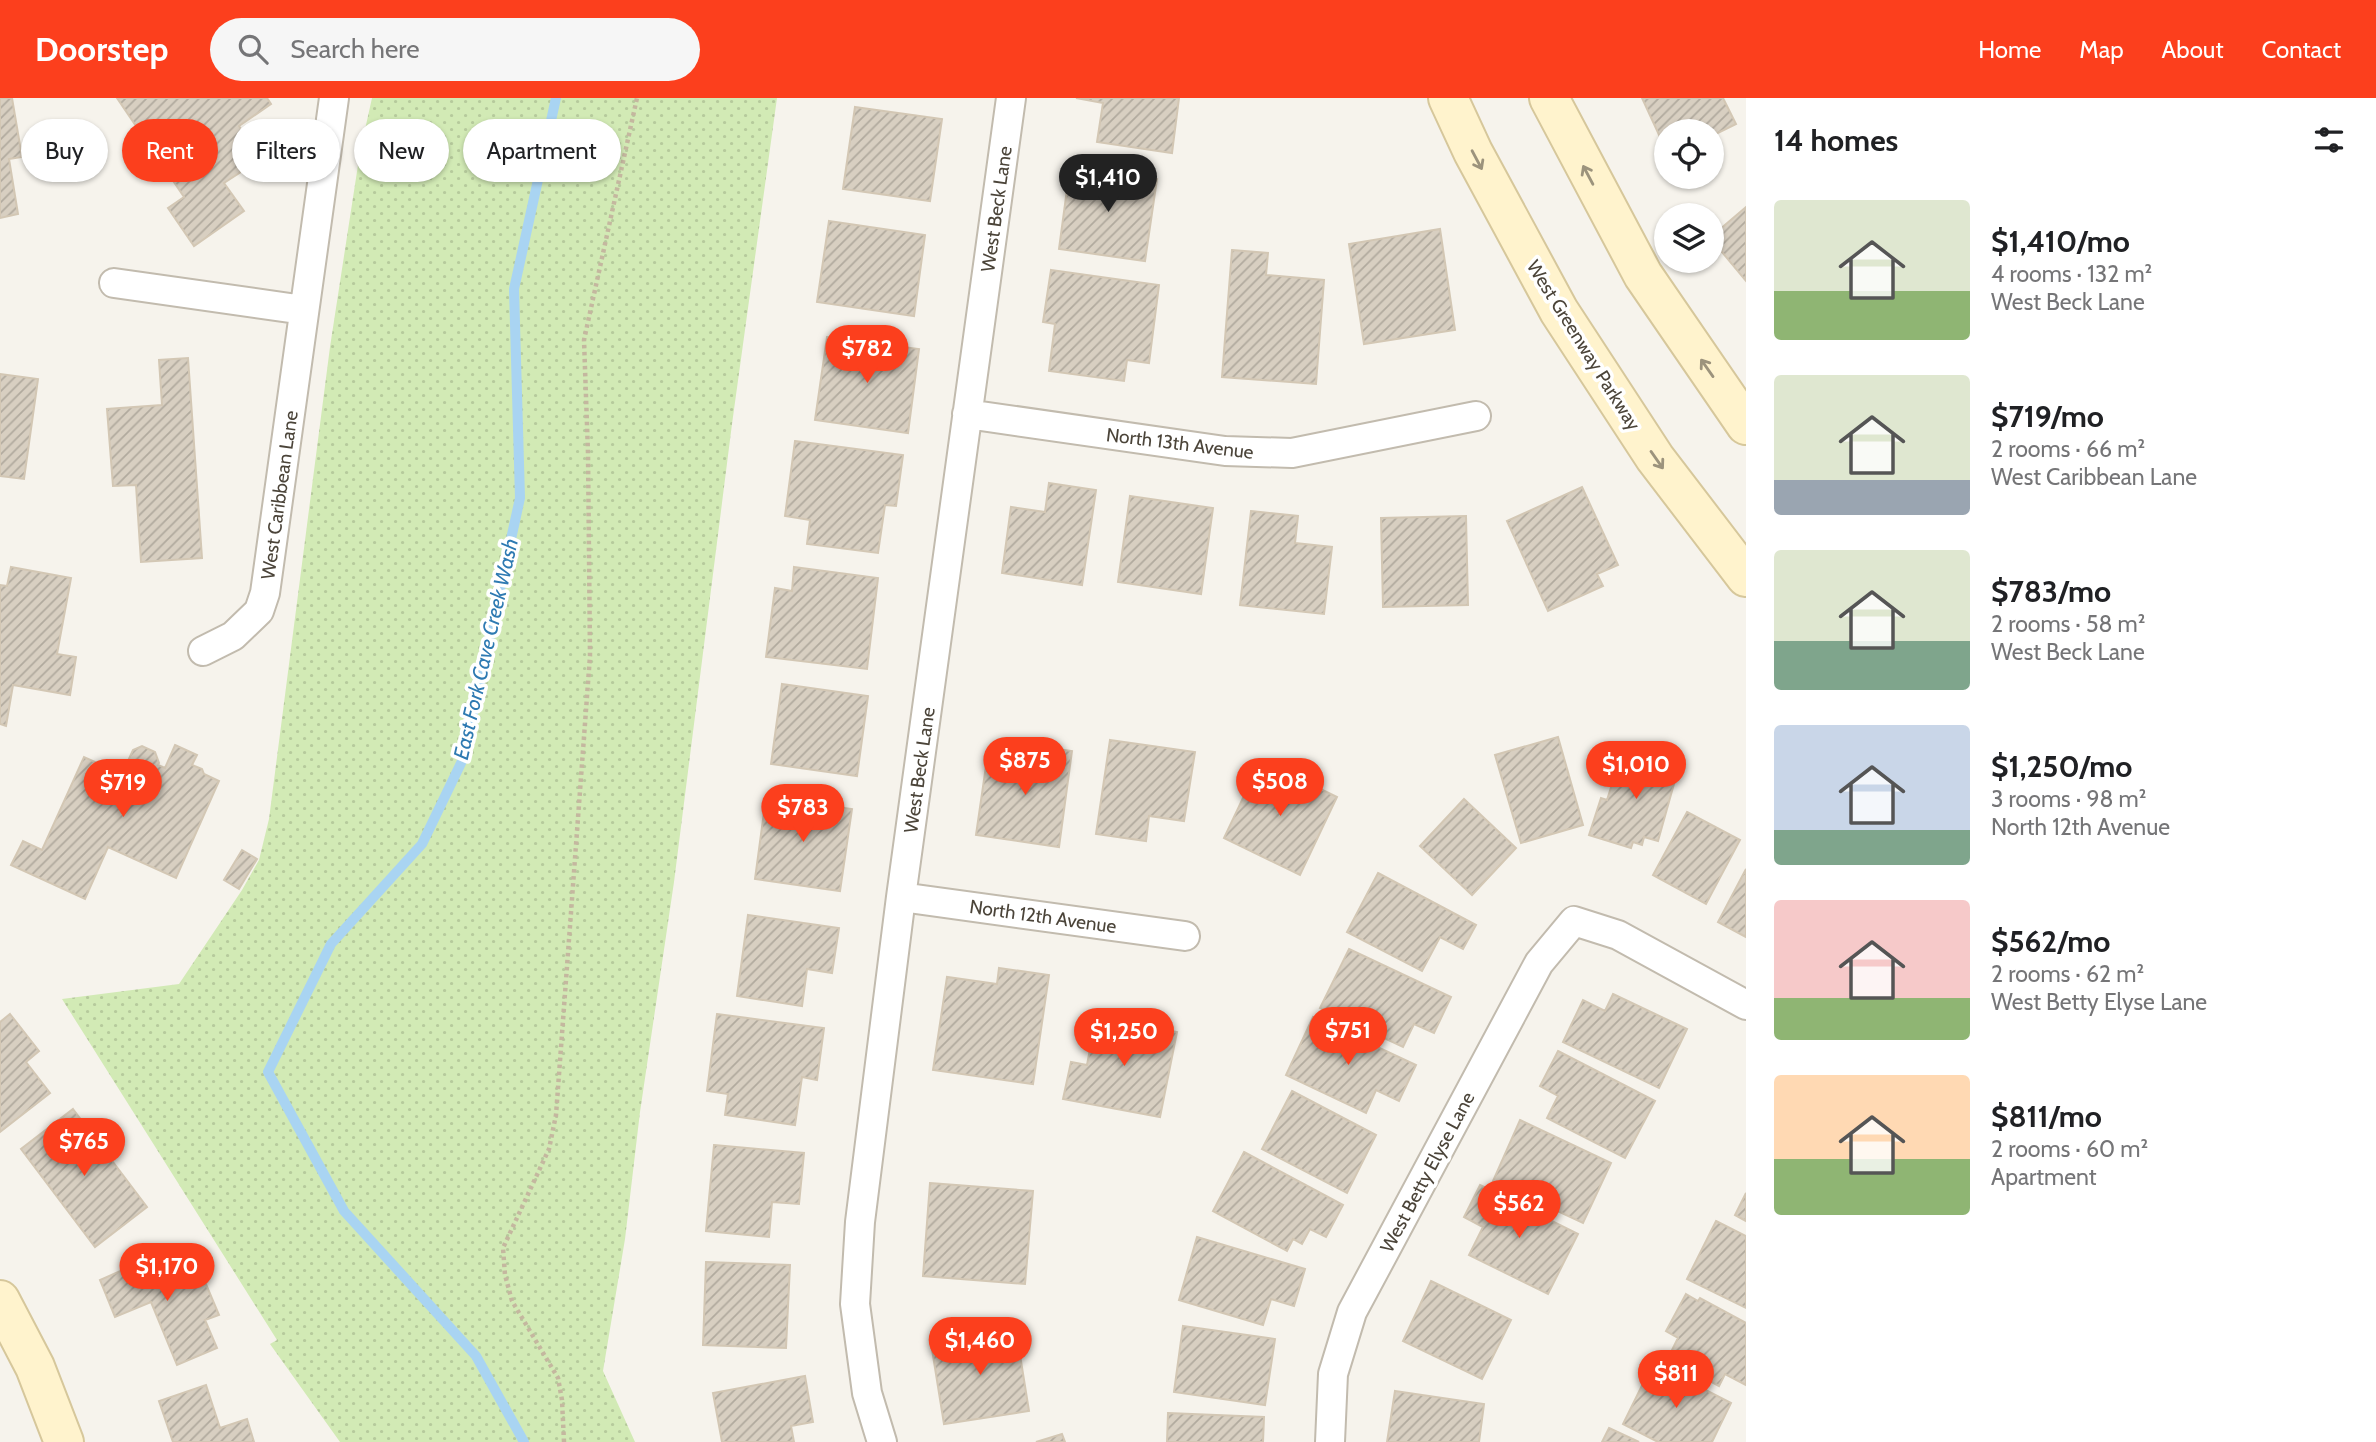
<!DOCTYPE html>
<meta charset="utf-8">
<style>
body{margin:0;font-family:Cabin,sans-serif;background:#f6f6f6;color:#202124;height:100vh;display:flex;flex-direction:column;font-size:26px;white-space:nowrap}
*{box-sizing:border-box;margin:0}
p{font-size:23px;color:#757577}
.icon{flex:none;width:38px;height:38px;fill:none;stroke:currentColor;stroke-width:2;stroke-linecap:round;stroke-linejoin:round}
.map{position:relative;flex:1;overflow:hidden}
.side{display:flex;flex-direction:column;background:#fff;width:630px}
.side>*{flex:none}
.guide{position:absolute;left:21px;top:21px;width:665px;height:63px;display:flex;gap:14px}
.tools{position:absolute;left:1654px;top:21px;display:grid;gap:14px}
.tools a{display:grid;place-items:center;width:70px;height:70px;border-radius:50%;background:#fff;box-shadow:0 2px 5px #0004;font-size:35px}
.price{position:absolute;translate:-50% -60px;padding:0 16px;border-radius:24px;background:#fc3f1d;color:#fff;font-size:23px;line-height:46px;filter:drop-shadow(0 2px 4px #0008)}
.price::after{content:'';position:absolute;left:50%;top:42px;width:21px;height:16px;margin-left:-10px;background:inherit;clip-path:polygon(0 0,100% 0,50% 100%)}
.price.current{background:#222;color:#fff}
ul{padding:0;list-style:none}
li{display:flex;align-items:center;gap:21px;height:175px;padding:0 28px}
li span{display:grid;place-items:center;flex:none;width:196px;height:140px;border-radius:7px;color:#555}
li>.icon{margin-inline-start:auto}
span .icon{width:84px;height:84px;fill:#fffc;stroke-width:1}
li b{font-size:30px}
h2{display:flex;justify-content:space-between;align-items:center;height:84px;padding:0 28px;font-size:30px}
.chip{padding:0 24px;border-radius:32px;background:#fff;box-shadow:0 2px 5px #0004;font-size:24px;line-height:63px}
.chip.current{background:#fc3f1d;color:#fff}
header{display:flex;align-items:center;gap:42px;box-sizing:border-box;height:98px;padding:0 35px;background:#fc3f1d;color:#fff}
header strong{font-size:33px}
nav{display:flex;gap:38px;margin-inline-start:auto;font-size:24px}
.search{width:490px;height:63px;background:#f6f6f6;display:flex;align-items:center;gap:18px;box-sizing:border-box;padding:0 24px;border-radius:38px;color:#757577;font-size:26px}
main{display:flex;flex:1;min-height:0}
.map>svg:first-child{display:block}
</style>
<header>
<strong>Doorstep</strong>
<div class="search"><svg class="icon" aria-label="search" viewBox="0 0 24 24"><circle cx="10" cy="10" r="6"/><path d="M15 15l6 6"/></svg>Search here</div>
<nav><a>Home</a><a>Map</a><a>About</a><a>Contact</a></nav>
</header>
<main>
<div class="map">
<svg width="1746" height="1344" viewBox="0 0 1746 1344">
<defs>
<pattern id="grass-dots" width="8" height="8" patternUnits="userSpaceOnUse" patternTransform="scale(1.75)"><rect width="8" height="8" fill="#d2eab5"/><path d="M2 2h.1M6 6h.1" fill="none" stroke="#b6ca9c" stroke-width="1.8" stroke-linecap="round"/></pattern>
<pattern id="building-hatch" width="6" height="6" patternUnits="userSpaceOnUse" patternTransform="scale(1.75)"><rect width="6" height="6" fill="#d8cfc1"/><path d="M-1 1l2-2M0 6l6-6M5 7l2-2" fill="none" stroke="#b1aa9e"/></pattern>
</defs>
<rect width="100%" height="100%" fill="#f6f3ec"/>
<path fill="url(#grass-dots)" d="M372,0H777L732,326L674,784L640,1014L625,1141L603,1273L635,1344H340L270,1246L277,1242L62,901L179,886L242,792L259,762L269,721L330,249L360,54Z"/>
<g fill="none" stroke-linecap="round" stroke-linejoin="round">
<path stroke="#a9d4f2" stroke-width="10" d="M524,1344L476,1258L344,1113L268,974L331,846L422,746L463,661L520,400L514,191L556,0"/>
</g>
<path fill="url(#building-hatch)" stroke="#d3c7b4" stroke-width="2" d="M0,0H12L22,59L9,61L18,116L0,120Z
M117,0H267L271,6L239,28L249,44L233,55L244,72L224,85L244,113L194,148L168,110L184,99Z
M1076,0H1179L1172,55L1097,44L1103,5Z
M1642,0H1723L1736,26L1712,38V33H1666V52Z
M855,9L942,21L930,103L843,91Z
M1070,69L1157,81L1145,163L1059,151Z
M1746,109V183L1712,142V138Z
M829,123L925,137L914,218L817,204Z
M1440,131L1455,232L1364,246L1349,146Z
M1232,152L1268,155L1266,177L1324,182L1316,286L1222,279Z
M1051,172L1159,187L1149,265L1127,262L1124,283L1049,273L1055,226L1043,224Z
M827,239L919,251L908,335L815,322Z
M188,260L202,460L141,464L136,387L113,388L107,311L162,307L159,262Z
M0,276L38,281L24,381L0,378Z
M795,343L903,357L896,408L885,407L878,455L807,446L810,422L785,418Z
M1049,385L1096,392L1082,487L1002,475L1011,409L1045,414Z
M1582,389L1618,467L1597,476L1603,488L1548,513L1507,423Z
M1130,398L1213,410L1201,496L1118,484Z
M1251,413L1298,418L1295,445L1332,449L1324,516L1240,507Z
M1466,418L1468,507L1383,509L1381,420Z
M11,469L71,480L57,556L76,559L70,597L13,587L6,628L0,626V487L7,488Z
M794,469L878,480L867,571L766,559L775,490L792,493Z
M782,586L868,598L857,678L771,666Z
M1558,639L1583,727L1521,745L1495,657Z
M1110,642L1195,654L1184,723L1149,718L1146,743L1096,736Z
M175,647L197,657L192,667L202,671L204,676L219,683L176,780L108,749L85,801L11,767L23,743L42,752L84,659L122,676L133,652L142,648L155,654L159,665L158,667L165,670Z
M1037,648L1072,653L1059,749L976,737L988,654L1035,660Z
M1627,652L1679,668L1658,743L1644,739L1642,747L1633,744L1631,750L1589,737L1601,700L1607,702L1619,664L1623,665Z
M1261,662L1337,699L1300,777L1224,740Z
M766,699L852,711L840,793L755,781Z
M1464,701L1516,750L1472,797L1420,748Z
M1687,714L1740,742L1706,806L1653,777Z
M242,752L257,761L239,791L224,782Z
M1746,771V839L1718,824Z
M1378,775L1476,827L1463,851L1440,839L1422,873L1347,834Z
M748,817L839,830L832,875L807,871L802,908L737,898Z
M1349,851L1451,899L1434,935L1414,926L1403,949L1320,910Z
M999,870L1049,877L1033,986L933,972L947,879L997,886Z
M1613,896L1687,931L1659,990L1563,944L1583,902L1605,913Z
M10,916L39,953L26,964L50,995L0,1034V924Z
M717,916L824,930L817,982L802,979L795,1027L725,1017L728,996L707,993Z
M1096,919L1177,934L1160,1019L1063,1001L1071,964L1087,967Z
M1313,919L1416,967L1399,1003L1376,992L1366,1015L1286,977Z
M1558,953L1655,1003L1625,1060L1547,1020L1558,998L1540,988Z
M1292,993L1376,1037L1347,1095L1262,1051Z
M73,1011L147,1109L95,1149L21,1051Z
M1520,1022L1611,1065L1583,1125L1493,1083Z
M714,1047L804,1055L799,1106L772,1104L769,1139L706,1133Z
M1244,1054L1343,1107L1326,1139L1310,1131L1302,1146L1293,1141L1287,1153L1213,1113Z
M930,1085L1033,1093L1025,1186L923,1178Z
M1480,1087L1578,1136L1548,1196L1469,1157L1483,1129L1464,1119Z
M1746,1095V1123L1735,1117Z
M1716,1123L1746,1138V1210L1687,1181Z
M1197,1139L1305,1171L1294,1208L1271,1201L1263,1227L1179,1202Z
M168,1152L180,1181L200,1172L219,1217L205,1222L217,1250L177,1267L151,1204L115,1219L100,1182Z
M706,1164L790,1167L786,1250L703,1247Z
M1431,1183L1511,1222L1482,1281L1403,1243Z
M1686,1196L1698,1203L1700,1200L1746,1225V1287L1725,1276L1719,1288L1668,1260L1678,1240L1666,1233Z
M1183,1228L1275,1241L1265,1307L1174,1294Z
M1016,1232L1029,1313L944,1326L931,1245Z
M1653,1265L1731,1305L1712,1344H1658L1623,1326Z
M805,1278L813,1324L791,1328L794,1344H722L713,1295Z
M206,1287L220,1330L247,1321L254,1344H173L159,1303Z
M1395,1293L1484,1306L1479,1344H1387Z
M1168,1315L1264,1319L1263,1344H1167Z
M1609,1330L1639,1344H1602Z
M1062,1336L1065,1344H1036Z"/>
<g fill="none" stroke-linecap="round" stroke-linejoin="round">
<g stroke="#c2bbae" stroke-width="32">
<path id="street" d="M114,185L304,212
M967,316L1225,353L1292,355L1476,318
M203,553L233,538L259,513L265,495L334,0
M901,799L1185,838
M882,1344L867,1295L855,1206L860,1124L901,799L1011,0
M1330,1344L1333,1276L1352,1214L1539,865L1574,823L1618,837L1746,907"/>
</g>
<g stroke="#d6c79b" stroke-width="42">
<path id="secondary" d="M1448,0L1473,54L1559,213L1655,360L1746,479
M1549,0L1643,177L1746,327
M0,1202L35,1269L64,1344"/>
</g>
<path stroke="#c4b79f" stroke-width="4.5" stroke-dasharray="3.5 3.5" stroke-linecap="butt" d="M564,1344L562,1302L558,1280L512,1203L505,1177L503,1150L549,1051L556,1017L590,558L588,355L584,242L637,0"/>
<use href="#street" stroke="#fff" stroke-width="28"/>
<use href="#secondary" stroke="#fff3cd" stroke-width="38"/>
</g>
<defs><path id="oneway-shaft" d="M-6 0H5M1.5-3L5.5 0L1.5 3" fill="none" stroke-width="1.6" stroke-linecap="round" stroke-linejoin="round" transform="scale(1.75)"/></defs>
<g stroke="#9c937c">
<use href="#oneway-shaft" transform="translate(1477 62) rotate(62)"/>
<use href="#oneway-shaft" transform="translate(1588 77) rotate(-118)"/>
<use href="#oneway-shaft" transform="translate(1707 270) rotate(-125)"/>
<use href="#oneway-shaft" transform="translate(1657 362) rotate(55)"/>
</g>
<g text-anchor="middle" stroke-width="7" stroke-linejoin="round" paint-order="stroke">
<g font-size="19" fill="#4b4439" stroke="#fff">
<text transform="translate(996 111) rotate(-82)" y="7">West Beck Lane</text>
<text transform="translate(1584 247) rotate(58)" y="7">West Greenway Parkway</text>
<text transform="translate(1180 345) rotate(7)" y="7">North 13th Avenue</text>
<text transform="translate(279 397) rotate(-82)" y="7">West Caribbean Lane</text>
<text transform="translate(919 672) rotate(-82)" y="7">West Beck Lane</text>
<text transform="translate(1043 818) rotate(8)" y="7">North 12th Avenue</text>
<text transform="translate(1427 1074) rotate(-62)" y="7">West Betty Elyse Lane</text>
</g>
<g font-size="21" font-style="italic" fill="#2e7ab2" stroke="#fff">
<text transform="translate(486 551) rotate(-77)" y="7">East Fork Cave Creek Wash</text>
</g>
</g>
</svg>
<div class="tools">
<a><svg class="icon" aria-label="locate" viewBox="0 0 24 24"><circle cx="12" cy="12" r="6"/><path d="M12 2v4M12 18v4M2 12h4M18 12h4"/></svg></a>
<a><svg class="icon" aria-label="layers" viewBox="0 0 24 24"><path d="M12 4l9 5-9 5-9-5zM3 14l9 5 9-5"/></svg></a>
</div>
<b class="price current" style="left:1108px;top:116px">$1,410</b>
<b class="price" style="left:867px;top:287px">$782</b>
<b class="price" style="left:1025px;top:699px">$875</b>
<b class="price" style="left:1636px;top:703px">$1,010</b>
<b class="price" style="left:1280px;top:720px">$508</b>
<b class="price" style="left:123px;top:721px">$719</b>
<b class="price" style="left:803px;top:746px">$783</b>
<b class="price" style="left:1348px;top:969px">$751</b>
<b class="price" style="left:1124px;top:970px">$1,250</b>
<b class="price" style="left:84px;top:1080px">$765</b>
<b class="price" style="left:1519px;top:1142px">$562</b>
<b class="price" style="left:167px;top:1205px">$1,170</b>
<b class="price" style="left:980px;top:1279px">$1,460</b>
<b class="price" style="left:1676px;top:1312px">$811</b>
<div class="guide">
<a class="chip">Buy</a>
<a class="chip current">Rent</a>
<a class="chip">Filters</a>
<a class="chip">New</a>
<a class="chip">Apartment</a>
</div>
</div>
<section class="side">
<h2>14 homes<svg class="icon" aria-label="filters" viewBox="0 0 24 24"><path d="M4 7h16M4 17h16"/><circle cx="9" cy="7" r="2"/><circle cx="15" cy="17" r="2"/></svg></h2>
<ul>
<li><span style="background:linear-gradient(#dfe7d0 65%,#8fb573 0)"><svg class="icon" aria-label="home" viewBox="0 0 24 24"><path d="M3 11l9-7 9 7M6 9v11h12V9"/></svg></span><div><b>$1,410/mo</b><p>4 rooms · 132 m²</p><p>West Beck Lane</p></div></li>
<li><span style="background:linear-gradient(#dfe7d0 75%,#9aa5b1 0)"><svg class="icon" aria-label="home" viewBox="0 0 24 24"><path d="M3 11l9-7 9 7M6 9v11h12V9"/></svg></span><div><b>$719/mo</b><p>2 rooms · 66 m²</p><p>West Caribbean Lane</p></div></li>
<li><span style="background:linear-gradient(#dfe7d0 65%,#7fa58c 0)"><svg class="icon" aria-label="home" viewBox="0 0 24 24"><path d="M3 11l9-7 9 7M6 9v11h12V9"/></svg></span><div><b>$783/mo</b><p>2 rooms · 58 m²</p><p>West Beck Lane</p></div></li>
<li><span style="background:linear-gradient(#c9d6e8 75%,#7fa58c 0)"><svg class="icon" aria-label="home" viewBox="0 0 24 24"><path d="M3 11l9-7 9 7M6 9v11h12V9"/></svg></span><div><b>$1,250/mo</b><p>3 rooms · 98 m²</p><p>North 12th Avenue</p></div></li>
<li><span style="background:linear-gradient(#f6c9c9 70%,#8fb573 0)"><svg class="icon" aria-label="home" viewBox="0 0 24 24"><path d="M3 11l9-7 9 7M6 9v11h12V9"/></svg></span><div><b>$562/mo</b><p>2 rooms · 62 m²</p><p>West Betty Elyse Lane</p></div></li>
<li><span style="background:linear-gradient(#ffd9b3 60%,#8fb573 0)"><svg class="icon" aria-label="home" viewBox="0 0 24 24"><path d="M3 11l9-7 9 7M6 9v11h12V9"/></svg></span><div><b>$811/mo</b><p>2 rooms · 60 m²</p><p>Apartment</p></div></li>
</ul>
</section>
</main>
